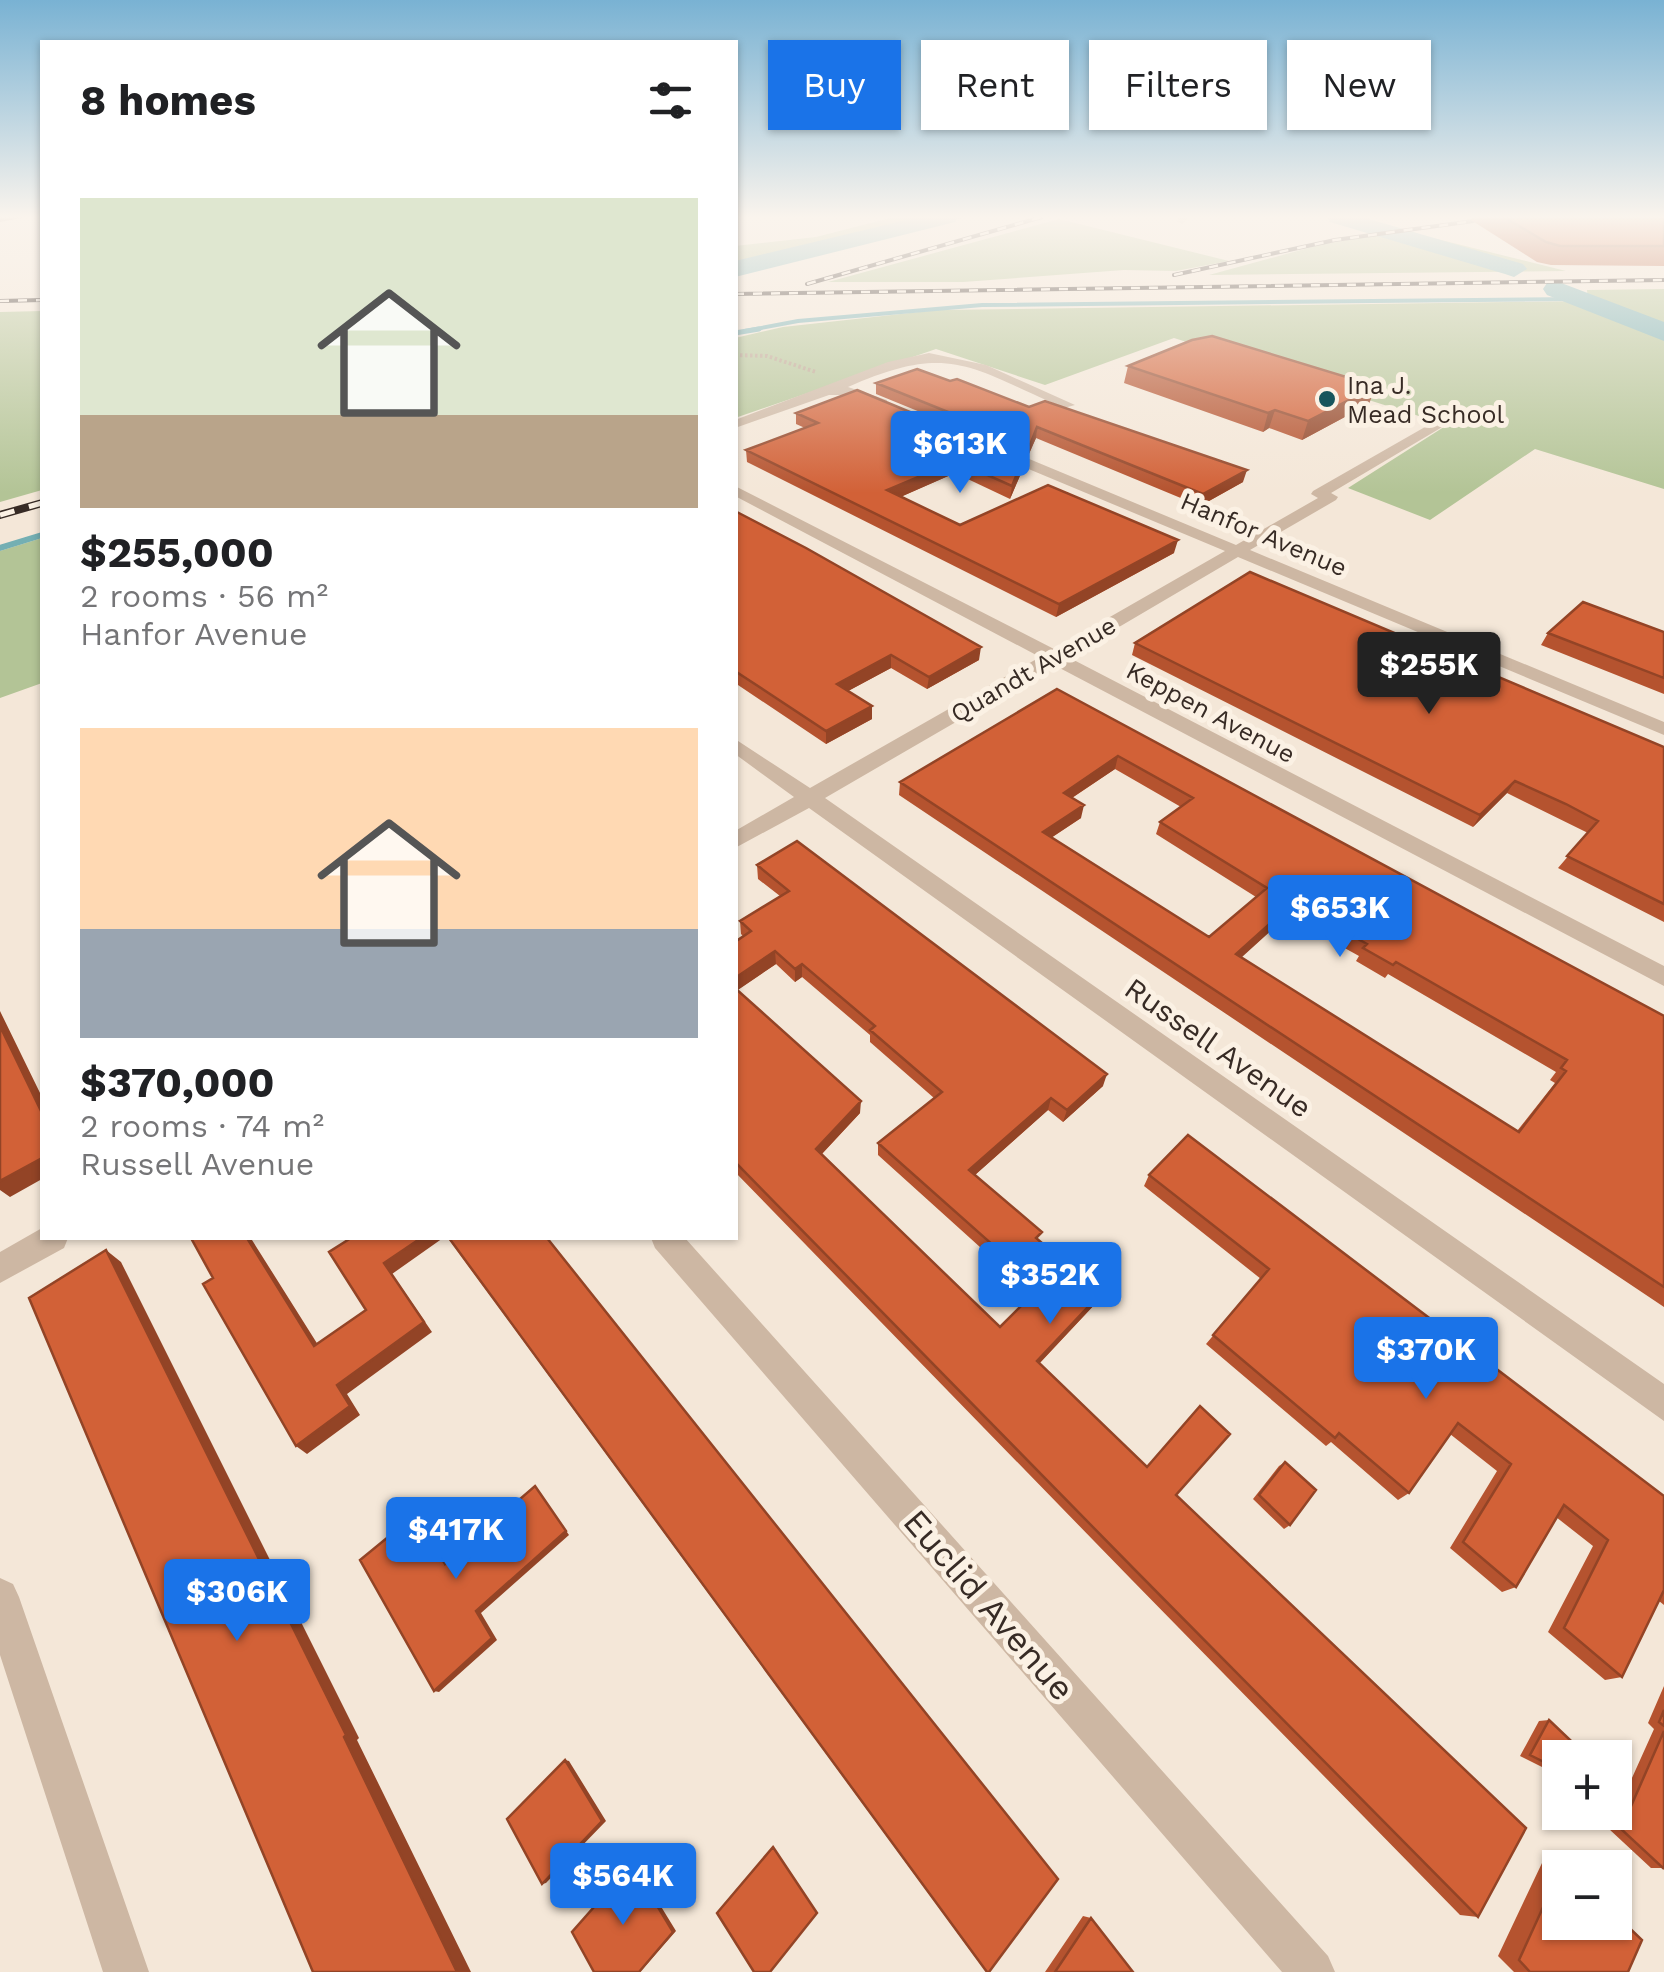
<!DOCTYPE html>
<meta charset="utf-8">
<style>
body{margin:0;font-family:"Work Sans",sans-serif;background:#f6f6f6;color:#202124;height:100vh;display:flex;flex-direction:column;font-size:38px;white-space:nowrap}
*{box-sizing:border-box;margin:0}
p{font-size:32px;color:#757577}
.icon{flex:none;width:55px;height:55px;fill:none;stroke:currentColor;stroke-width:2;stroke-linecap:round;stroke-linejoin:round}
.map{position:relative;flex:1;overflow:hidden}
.side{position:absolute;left:40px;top:40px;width:698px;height:1200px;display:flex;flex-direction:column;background:#fff;border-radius:0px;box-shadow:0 2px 8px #0004}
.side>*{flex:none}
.hud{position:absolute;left:768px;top:40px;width:745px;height:90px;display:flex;gap:20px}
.fabs{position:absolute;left:1542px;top:1740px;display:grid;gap:20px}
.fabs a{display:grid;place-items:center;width:90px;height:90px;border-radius:0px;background:#fff;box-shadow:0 2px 8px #0004;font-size:50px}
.price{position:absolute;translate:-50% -85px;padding:0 22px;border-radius:10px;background:#1a73e8;color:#fff;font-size:32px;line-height:65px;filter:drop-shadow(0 2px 5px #0008)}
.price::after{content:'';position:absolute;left:50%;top:60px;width:30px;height:22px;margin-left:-15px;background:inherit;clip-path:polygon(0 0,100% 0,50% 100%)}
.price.selected{background:#222;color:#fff}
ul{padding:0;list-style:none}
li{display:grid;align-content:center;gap:20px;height:530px;padding:0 40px}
li span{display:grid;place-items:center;height:310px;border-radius:0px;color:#555}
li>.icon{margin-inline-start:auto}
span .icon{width:180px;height:180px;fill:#fffc;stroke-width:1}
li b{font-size:42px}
h2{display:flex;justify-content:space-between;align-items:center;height:120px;padding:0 40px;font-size:42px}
.chip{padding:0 35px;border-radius:0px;background:#fff;box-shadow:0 2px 8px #0004;font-size:35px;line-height:90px}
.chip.selected{background:#1a73e8;color:#fff}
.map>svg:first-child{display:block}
</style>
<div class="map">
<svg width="1664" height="1972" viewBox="0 0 1664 1972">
<rect width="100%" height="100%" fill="#f4e7d8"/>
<path fill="#b3c496" d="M894,217H966L855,245L778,252L735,266V246L816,237Z
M1059,219L1229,261L1176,271L1124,270L963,282H828Z
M1405,231L1566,271L1209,275L1323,244Z
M1664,289V489L1535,449L1430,520L1348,488L1447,425L1174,338L1045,385L936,349L735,418V338L783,327L937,310L1588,301L1587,290Z
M42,311V490L0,502V312Z
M42,538V683L0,698V551Z"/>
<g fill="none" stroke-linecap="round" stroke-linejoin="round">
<path stroke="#74afb3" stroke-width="4" d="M745,331L798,321L982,305L1581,299"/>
<path stroke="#74afb3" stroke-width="5" d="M735,333L759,329"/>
<path stroke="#74afb3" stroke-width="6" d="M0,548L42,535"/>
<path fill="#74afb3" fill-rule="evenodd" d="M919,217H958L955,222L735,277V261Z
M1327,217H1362L1523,264L1527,269L1514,277L1505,274L1330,222Z
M1556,281L1664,322V341L1547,295L1543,289L1547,283Z"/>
<path stroke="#b9a18d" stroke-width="4" stroke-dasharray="2.5 2.5" stroke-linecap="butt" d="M735,355L767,356L816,372"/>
<path fill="#cdb7a3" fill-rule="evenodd" d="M1180,217H1190L1182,224L1177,221Z
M929,353L986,365L1075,405L1064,408C969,367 950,342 848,387L887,400V406L851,395H829L735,428V420L888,362Z
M1432,423L1444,426L1331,493L1338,497L1336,500L1250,550L1664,722V735L1238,557L1068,657L1664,966V986L1054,665L825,798L1664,1384V1421L809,808L735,848V831L794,797L735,754V739L810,788L1040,657L735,496V486L1054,649L1225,551L988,452V446H998L1236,545L1318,498L1311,494L1313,491Z
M42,1228V1238H68L64,1248L0,1283V1252Z
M651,1238H685L1328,1956L1335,1972H1282L655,1248Z
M0,1578L13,1584L19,1597L149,1972H103L0,1655Z"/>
<path fill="#59453c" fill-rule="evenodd" d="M0,217H27L0,222Z"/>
<g stroke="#372b25" stroke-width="4">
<path id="rail-far1" d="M1174,275L1335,240L1473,221
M807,284L1042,217
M735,294L1664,280
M0,301L42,300"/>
</g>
<g stroke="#372b25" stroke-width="8">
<path id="rail" d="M0,515L42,503"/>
</g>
<use href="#rail-far1" stroke="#fbf1e4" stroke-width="2.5" stroke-dasharray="9" stroke-linecap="butt"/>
<use href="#rail" stroke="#fbf1e4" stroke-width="5" stroke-dasharray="15" stroke-linecap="butt"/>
</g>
<path fill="#b5532f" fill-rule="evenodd" d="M1472,217H1664V266L1551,265L1537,262L1471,220Z
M1128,366L1369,404L1302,440L1269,428L1263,432L1124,383Z
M950,381L1029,407L1243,482L1200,506L1036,438L1028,456L876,394V383Z
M796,413L1023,459L1022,471L1010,499L955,473L900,497L960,525L1174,553L1056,617L747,462L746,450L805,428L796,424Z
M735,511L979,660L927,689L891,668L848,691L872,706V719L826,744L735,683Z
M1664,632V694L1541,645L1548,633Z
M1135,643L1664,747V922L1558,868L1588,833L1507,793L1473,827L1132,655Z
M1057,689L1664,1016V1307L899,795L900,782ZM1115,769L1181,807L1160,822L1156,834L1256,897L1209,937L1051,838L1081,818L1072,798ZM1287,916L1359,956L1356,961L1385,978L1388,974L1556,1072L1550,1080L1555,1083L1517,1131L1241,957Z
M757,865L1103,1086L1063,1122L1048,1110L975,1175L1039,1240L1096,1303L1039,1364L1176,1495L1478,1917L1460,1915L1130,1578L735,1172V942L744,937L741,934L740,921L780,896L758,879ZM776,964L795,982L802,977L870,1035V1042L934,1098L878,1143V1155L1032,1294L1000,1327L822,1154L860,1113L737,990Z
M1149,1175L1664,1496V1605L1659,1601L1622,1677L1605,1680L1548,1632L1593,1546L1556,1517L1516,1587L1502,1592L1450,1548L1497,1471L1450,1434L1409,1493L1398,1500L1331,1442L1326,1446L1206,1344L1261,1279L1144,1186Z
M448,1238H547L986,1972L984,1969Z
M1285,1462L1290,1525L1284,1529L1253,1499L1279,1466Z
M1664,1686V1866L1663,1868H1651L1609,1829L1654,1729L1648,1723Z
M1549,1720L1560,1758V1776L1520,1756L1539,1721Z
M1542,1863L1563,1864L1567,1868H1560V1922L1628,1972H1514L1498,1956Z
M1083,1916L1091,1918L1133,1972H1045Z"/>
<path fill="#934426" d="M1376,386L1369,404L1302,440L1308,421Z
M1275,410L1269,428L1263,432L1268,413Z
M1037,427L1036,438L1028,456L1030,445Z
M1023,459L1022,471L1010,499L1012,486Z
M956,461L955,473L887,503V490Z
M1247,470L1243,482L1200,506L1203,494Z
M1178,540L1174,553L1056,617L1059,604Z
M981,647L979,660L927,689L929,677Z
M891,655V668L837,697V684Z
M872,706V719L826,744V731Z
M1118,756L1115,769L1061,805L1064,793Z
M1515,781L1507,793L1473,827L1480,815Z
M1084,805L1081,818L1040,845L1043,832Z
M1293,903L1287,916L1231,967L1236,954Z
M775,951L776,964L735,992V978Z
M802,964V977L795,982V969Z
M0,1011L42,1097V1113L0,1026Z
M1107,1074L1103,1086L1063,1122L1067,1110Z
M1051,1098L1048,1110L967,1182L969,1170Z
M861,1101L860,1113L816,1160V1149Z
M42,1158V1179L10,1197L0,1190V1181Z
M247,1238H257L252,1240L325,1356L314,1346Z
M421,1238H443L392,1274L432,1332L347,1394L360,1415L307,1454L296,1446L337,1385L384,1263Z
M106,1250L121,1262L359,1738L357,1740L471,1972H457Z
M1101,1293L1096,1303L1032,1371L1037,1361Z
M538,1490L569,1535L481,1613L497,1640L439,1692L434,1691Z
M415,1515L420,1519L450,1567L445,1564Z
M565,1760L569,1761L606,1821L546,1883L542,1884Z
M632,1864H635L676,1931L640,1972Z"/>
<path fill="#d26137" stroke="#934426" stroke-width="2.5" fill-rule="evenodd" d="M1504,217H1664V246H1560L1546,242Z
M1212,336L1376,386L1308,421L1275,410L1268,413L1128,366L1192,340Z
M917,369L950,381L957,379L1029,407L1045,401L1247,470L1203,494L1037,427L1030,445L876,383Z
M857,390L1023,459L1012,486L956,461L887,490L960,525L1048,485L1178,540L1059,604L746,450L818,423L796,413Z
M735,511L806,548L981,647L929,677L891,655L837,684L872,706L826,731L735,671Z
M1250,572L1664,747V904L1567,856L1598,821L1566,804L1515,781L1480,815L1135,643Z
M1583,602L1664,632V678L1548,633Z
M1057,689L1664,1016V1287L900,782ZM1118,756L1193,798L1160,822L1267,888L1209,937L1043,832L1084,805L1064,793ZM1293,903L1367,944L1363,948L1393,965L1396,962L1567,1060L1561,1068L1566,1071L1519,1132L1236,954Z
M797,841L1107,1074L1067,1110L1051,1098L969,1170L1042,1232L1036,1238L1101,1293L1037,1361L1147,1467L1200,1406L1230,1434L1176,1495L1526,1828L1478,1917L1137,1572L735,1162V988L861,1101L816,1149L1000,1327L1040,1287L878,1143L942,1092L870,1030L875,1026L802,964L795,969L775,951L735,978V942L751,931L740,921L789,891L757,865Z
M0,1026L42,1113V1158L0,1181Z
M1188,1135L1664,1496V1590L1622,1677L1564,1628L1608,1540L1564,1505L1516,1587L1463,1542L1511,1464L1458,1423L1409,1493L1339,1433L1335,1438L1213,1335L1269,1269L1149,1175Z
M191,1238H247L314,1346L366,1310L329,1252L351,1238H421L384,1263L424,1322L337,1385L350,1406L296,1446L203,1284L213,1278Z
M449,1238H547L1058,1879L989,1972H987Z
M106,1250L346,1735L344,1737L457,1972H313L29,1298Z
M1285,1462L1316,1490L1290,1525L1259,1495Z
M535,1486L566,1531L476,1611L492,1638L434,1691L360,1560L415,1515L445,1564Z
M1664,1710V1726L1659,1722Z
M1549,1720L1589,1758H1560V1770L1530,1755Z
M1664,1731V1866L1663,1868L1621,1829Z
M565,1760L602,1821L542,1884L507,1819Z
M773,1847L817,1913L770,1972H754L717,1913Z
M632,1864L673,1932L639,1972H594L572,1932Z
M1560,1870V1922H1615V1914L1642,1940L1628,1972H1530L1519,1960Z
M1091,1918L1133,1972H1055Z"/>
<linearGradient id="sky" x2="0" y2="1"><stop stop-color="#79b2d3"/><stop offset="0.44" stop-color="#faf4ed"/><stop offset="1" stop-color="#faf4ed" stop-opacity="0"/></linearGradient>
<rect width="1664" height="493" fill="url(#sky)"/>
<circle fill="#17555c" stroke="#fbf1e4" stroke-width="4" cx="1327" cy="399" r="10"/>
<g text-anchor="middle" stroke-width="10" stroke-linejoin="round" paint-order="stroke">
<g font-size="25" fill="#372b25" stroke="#fbf1e4" text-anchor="start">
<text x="1347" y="394">Ina J.<tspan x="1347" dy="29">Mead School</tspan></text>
</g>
<g font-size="25" fill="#372b25" stroke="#fbf1e4">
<text transform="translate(1264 534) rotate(23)" y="9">Hanfor Avenue</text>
<text transform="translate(1033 669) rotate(-30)" y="9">Quandt Avenue</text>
<text transform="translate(1211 712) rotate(28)" y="9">Keppen Avenue</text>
</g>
<g font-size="30" fill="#372b25" stroke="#fbf1e4">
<text transform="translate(1218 1048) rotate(35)" y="10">Russell Avenue</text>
</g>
<g font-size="35" fill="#372b25" stroke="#fbf1e4">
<text transform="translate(989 1605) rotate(49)" y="12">Euclid Avenue</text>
</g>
</g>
</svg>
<div class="fabs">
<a>+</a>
<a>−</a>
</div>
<b class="price" style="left:960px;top:496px">$613K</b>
<b class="price selected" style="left:1429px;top:717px">$255K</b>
<b class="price" style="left:1340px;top:960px">$653K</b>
<b class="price" style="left:1050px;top:1327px">$352K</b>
<b class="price" style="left:1426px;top:1402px">$370K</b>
<b class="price" style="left:456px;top:1582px">$417K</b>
<b class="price" style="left:237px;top:1644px">$306K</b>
<b class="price" style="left:623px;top:1928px">$564K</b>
<div class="hud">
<a class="chip selected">Buy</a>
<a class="chip">Rent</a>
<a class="chip">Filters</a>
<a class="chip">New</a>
</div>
<section class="side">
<h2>8 homes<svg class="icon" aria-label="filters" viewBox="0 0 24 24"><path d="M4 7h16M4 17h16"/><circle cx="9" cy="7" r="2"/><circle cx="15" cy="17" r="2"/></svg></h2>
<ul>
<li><span style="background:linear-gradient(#dfe7d0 70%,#b9a48a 0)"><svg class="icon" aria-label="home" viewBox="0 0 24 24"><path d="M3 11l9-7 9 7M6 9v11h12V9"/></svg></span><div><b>$255,000</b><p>2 rooms · 56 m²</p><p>Hanfor Avenue</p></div></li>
<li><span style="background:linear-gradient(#ffd9b3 65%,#9aa5b1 0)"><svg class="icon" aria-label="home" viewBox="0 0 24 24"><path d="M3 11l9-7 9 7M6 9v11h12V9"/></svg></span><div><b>$370,000</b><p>2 rooms · 74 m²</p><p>Russell Avenue</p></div></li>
</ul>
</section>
</div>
